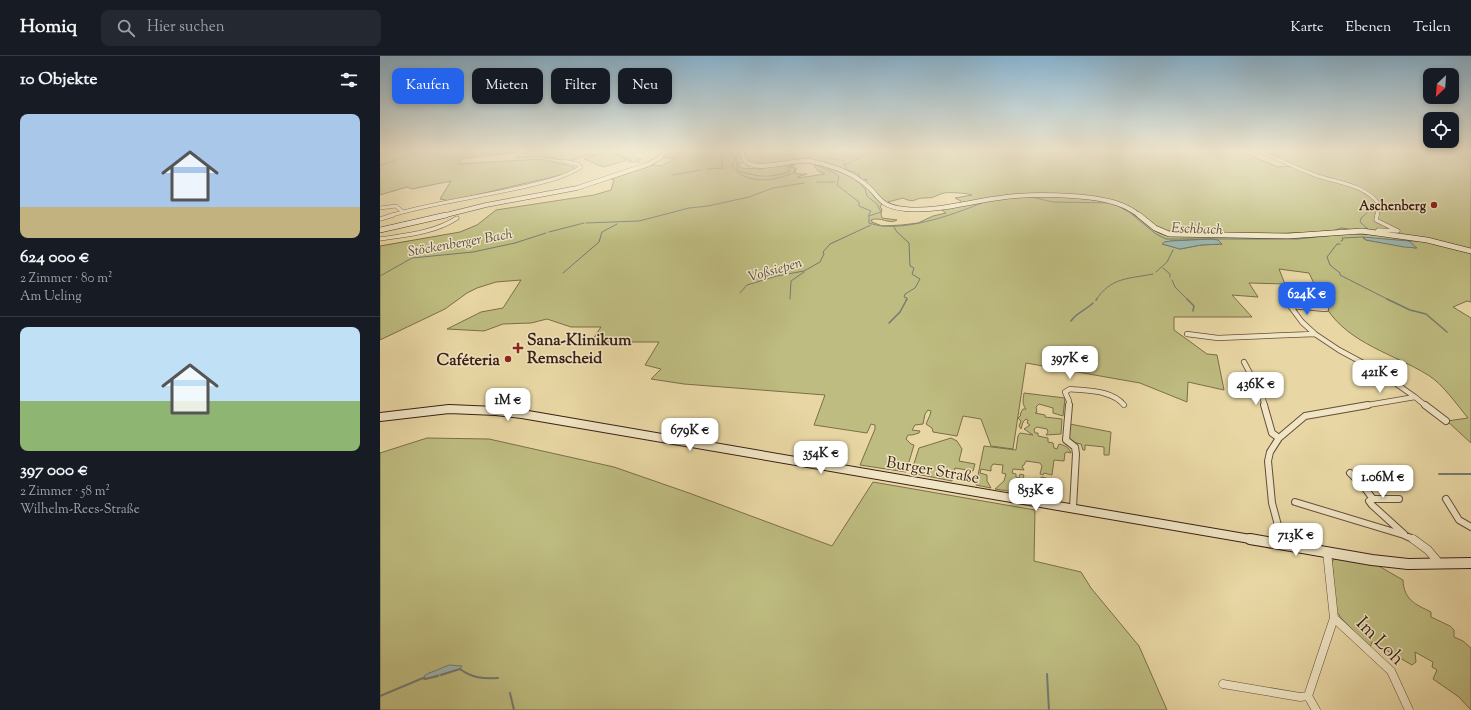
<!DOCTYPE html>
<html lang="de">
<meta charset="utf-8">
<style>
body{margin:0;font-family:"Sorts Mill Goudy",serif;background:#242831;color:#f1f3f6;height:100vh;display:flex;flex-direction:column;font-size:15px;white-space:nowrap}
*{box-sizing:border-box;margin:0}
p{font-size:13px;color:#9ea1a6}
.icon{flex:none;width:22px;height:22px;fill:none;stroke:currentColor;stroke-width:2;stroke-linecap:round;stroke-linejoin:round}
.map{position:relative;flex:1;overflow:hidden}
.drawer{display:flex;flex-direction:column;background:#171b24;width:380px}
.drawer>*{flex:none}
.top-card{position:absolute;left:12px;top:12px;width:380px;height:36px;display:flex;gap:8px}
.needle{width:26px;rotate:205deg}
.fabs{position:absolute;left:1043px;top:12px;display:grid;gap:8px}
.fabs a{display:grid;place-items:center;width:36px;height:36px;border-radius:8px;background:#171b24;box-shadow:0 2px 6px #0003;font-size:20px}
.price{position:absolute;translate:-50% -34px;padding:0 9px;border-radius:8px;background:#fff;color:#222;font-size:13px;line-height:26px;filter:drop-shadow(0 1px 2px #0008)}
.price::after{content:'';position:absolute;left:50%;top:24px;width:12px;height:9px;margin-left:-6px;background:inherit;clip-path:polygon(0 0,100% 0,50% 100%)}
.price.selected{background:#2563eb;color:#fff}
ul{padding:0;list-style:none}
li{display:grid;align-content:center;gap:8px;height:212px;padding:0 20px}
li+li{border-top:1px solid #363941}
li span{display:grid;place-items:center;height:124px;border-radius:8px;color:#555}
li>.icon{margin-inline-start:auto}
span .icon{width:72px;height:72px;fill:#fffc;stroke-width:1}
li b{font-size:17px}
h2{display:flex;justify-content:space-between;align-items:center;height:48px;padding:0 20px;font-size:17px}
.tag{padding:0 14px;border-radius:8px;background:#171b24;box-shadow:0 2px 6px #0003;font-size:14px;line-height:36px}
.tag.selected{background:#2563eb;color:#fff}
header{display:flex;align-items:center;gap:24px;box-sizing:border-box;height:56px;padding:0 20px;background:#171b24;border-bottom:1px solid #363941}
header strong{font-size:19px}
nav{display:flex;gap:22px;margin-inline-start:auto;font-size:14px}
.search{width:280px;height:36px;background:#242831;display:flex;align-items:center;gap:10px;box-sizing:border-box;padding:0 14px;border-radius:8px;color:#9ea1a6;font-size:15px}
main{display:flex;flex:1;min-height:0}
.map>svg:first-child{display:block}
</style>
<header>
<strong>Homiq</strong>
<div class="search"><svg class="icon" aria-label="search" viewBox="0 0 24 24"><circle cx="10" cy="10" r="6"/><path d="M15 15l6 6"/></svg>Hier suchen</div>
<nav><a>Karte</a><a>Ebenen</a><a>Teilen</a></nav>
</header>
<main>
<section class="drawer">
<h2>10 Objekte<svg class="icon" aria-label="filters" viewBox="0 0 24 24"><path d="M4 7h16M4 17h16"/><circle cx="9" cy="7" r="2"/><circle cx="15" cy="17" r="2"/></svg></h2>
<ul>
<li><span style="background:linear-gradient(#a9c7e8 75%,#c2b280 0)"><svg class="icon" aria-label="home" viewBox="0 0 24 24"><path d="M3 11l9-7 9 7M6 9v11h12V9"/></svg></span><div><b>624 000 €</b><p>2 Zimmer · 80 m²</p><p>Am Ueling</p></div></li>
<li><span style="background:linear-gradient(#bfe0f5 60%,#8fb573 0)"><svg class="icon" aria-label="home" viewBox="0 0 24 24"><path d="M3 11l9-7 9 7M6 9v11h12V9"/></svg></span><div><b>397 000 €</b><p>2 Zimmer · 58 m²</p><p>Wilhelm-Rees-Straße</p></div></li>
</ul>
</section>
<div class="map">
<svg width="1091" height="654" viewBox="0 0 1091 654">
<rect width="100%" height="100%" fill="#e8d7a4"/>
<filter id="stains"><feTurbulence type="fractalNoise" baseFrequency=".005" numOctaves="4"/><feColorMatrix values="0 0 0 0 .2 0 0 0 0 .09 0 0 0 0 .02 0 0 0 .5 -.17"/></filter>
<radialGradient id="worn" r=".72"><stop offset=".6" stop-color="#630" stop-opacity="0"/><stop offset="1" stop-color="#630" stop-opacity=".3"/></radialGradient>
<path fill="#bebc80" stroke="#7c6e4a" fill-rule="evenodd" d="M0,94H276L254,98L253,99L261,103H255L260,106H248L251,104L230,96L248,104L223,111L204,103L228,96L211,100L206,99L191,105L154,100L152,101L135,102L141,96L83,102L78,108L161,103L195,111L193,114L189,117L70,145L60,143L71,125L32,133L27,131L0,139Z
M286,94H360L361,102L364,106L359,108L360,112L382,113L383,112L367,110L411,106L415,109L409,111L415,112L416,118H427L417,121L418,122L445,118L438,115L434,110L439,109C453,114 472,118 483,128C490,134 494,142 502,148L500,151L502,153L501,158L502,162L517,164C510,169 500,160 491,164L492,166L502,170L522,169L538,167L553,160L566,157L558,151C616,144 678,132 735,149C756,154 769,178 790,180C809,181 828,180 847,179C887,178 926,176 965,176C1008,176 1049,186 1091,196V246L1087,245L1073,251L1091,262V387L1067,365L1088,362C1077,349 1063,328 1048,319C1014,298 970,288 947,253C940,242 935,229 929,217L899,213L905,228L869,227L878,241L852,239L872,261H794V274L827,298L837,299L844,334L808,326L807,346L760,327L646,307L633,393L611,390L601,363L583,360L577,380L553,376L552,372L546,368L550,359L551,355L548,354L545,358L543,368L535,369L532,374L540,375L539,377L532,379H528L526,383L531,388L534,389L526,416L480,409L495,373V369L491,368L487,377L434,369L445,339L304,328L271,323L281,313L265,309L279,286H211L221,271H191L167,263L151,267L123,268L104,275L67,273L101,256L123,252L141,224L116,226L97,232L87,237L65,253L0,284V190L80,176L97,169L116,154L214,139L231,134L234,124L231,123L274,109L281,110L295,103L282,101ZM983,182L1029,185L1036,192L986,184ZM832,183L842,188L821,189L800,193L783,188L791,185Z
M363,94H857L898,111L910,110L890,100L899,94H1091V194L1072,188L961,172L956,174L912,179L783,175L756,156L716,142L627,139L580,147L581,145L575,142L592,139C588,137 568,136 564,137C553,140 556,142 544,142C534,142 535,148 523,142L508,146L513,149L504,147L485,126L487,123L482,124L435,106L378,109L366,105Z
M644,337L685,342L683,360L673,357V352L659,348L656,351L657,356L655,357L665,359V361L682,363L681,378L666,379L668,376L667,373L657,371L654,373L655,377H658V380L668,382V386L673,387L674,392L677,393L679,388C684,389 689,391 691,397L687,396L685,397L684,405L674,404L672,419L664,417L663,419L660,418L662,410L660,407L646,405L644,409L642,410L644,414L633,413L632,417L636,418V421L639,422L640,418L644,419L643,423L647,429L648,438L615,433L624,425L626,418L622,417L623,409L613,408L611,411V415L601,413L600,417L607,419V425L611,432L596,429L604,390L636,394L638,380L640,377L653,379L644,373L650,369L647,367L648,364L646,363L643,366L641,373L639,370L641,365L638,362L641,359L640,358L643,353H646C642,348 643,344 644,337Z
M690,368L731,376L729,399H724V391L705,389V394H703L701,388L691,386L689,382Z
M47,382L109,383L234,411L309,437L452,490L493,426L655,454L654,505L701,516L711,532L759,590L787,654H0V397Z
M571,382L577,385L582,393L579,405L595,408L593,415L575,412L572,425L531,417L539,392Z
M662,421L669,423L667,442L651,439L652,431L656,429L659,423Z
M955,503L997,509L1023,524C1024,544 1035,548 1051,556V561L1070,570L1074,574V581L1083,585L1091,592V654L1079,641L1053,623L1057,614L1052,611L1053,606L1035,596L1036,606L1032,609L992,586L990,591L961,562L956,554L952,505Z"/>
<path fill="#9bb7b1" stroke="#747a73" d="M983,181L1029,185L1037,192L1024,191L986,184Z
M832,183L838,184L842,188L821,189L800,193L782,188L784,186L791,185Z
M69,609L82,610L80,613L45,623L44,620L47,618Z"/>
<g fill="none" stroke-linecap="round" stroke-linejoin="round">
<path stroke="#747a73" stroke-width="1" d="M341,94L342,112
M357,94L353,98L354,102L357,103V114C376,121 391,123 410,115L407,111L415,107
M451,94V102L465,105L464,109L468,114L480,118L478,120L481,122L479,123
M431,107L453,116L459,121L457,129L479,146V150L491,155L489,158V167C520,178 572,159 602,147
M352,109L356,103
M465,109L495,95
M0,110L32,97
M352,110C366,130 396,125 415,116L414,114L417,112
M327,113L344,112
M292,119L321,114
M477,124L485,133L487,140L497,148L501,156L489,160
M437,126H445
M446,126H455
M651,141L673,146L730,147
M734,148L749,156L776,178L786,183H918L956,179
M987,157L981,162L980,166L989,174
M206,167L259,165L309,152L328,150L369,141L393,132L424,127
M514,171L517,176L529,187L530,210L534,212L532,218L540,223L535,232L525,238L524,241L527,242L526,244
M169,176L204,167
M976,178L996,179
M961,185L963,184L962,182L983,181
M1029,185H1037
M960,188H957L947,201L950,209L960,217V219L1009,244
M783,212L790,218V221
M776,216L787,206L793,194
M183,217L219,186L222,176L237,168
M0,220L32,202L93,196L135,187L166,177
M792,224L795,231L808,244
M360,237L367,229L397,220L424,215L440,206L444,198L443,196L450,188L491,169
M410,243L411,225L424,216
M716,244C731,221 748,223 773,218"/>
<path stroke="#747a73" stroke-width="1.5" d="M807,243L814,250L813,255
M1007,243L1030,254L1046,258L1067,276
M716,244L717,243
M691,265C696,257 706,254 713,247
M509,267L520,256L527,243"/>
<path stroke="#747a73" stroke-width="2" d="M1059,418H1091
M667,618L669,654
M61,619L80,613C92,622 103,623 118,622
M130,637L134,654
M0,640L43,622L45,623L58,620"/>
<g stroke="#664d39" stroke-width="4">
<path id="street-far4" d="M878,94C897,103 916,112 935,119C957,127 984,128 999,148L997,160
M0,152L16,150L23,156
M9,160C51,147 95,142 138,132C159,127 182,123 201,111L198,108L183,105"/>
</g>
<g stroke="#664d39" stroke-width="4.5">
<path id="street-far3" d="M997,159L996,164L1018,175L998,174L997,176
M0,163L13,159
M0,183C26,179 54,177 77,162
M901,241L905,244"/>
</g>
<g stroke="#664d39" stroke-width="6">
<path id="street-far2" d="M904,243L909,246L910,250
M807,278L838,282L935,278L959,294L998,315L1035,341L982,350
M935,278L922,266L910,250L946,253
M864,306L882,340L885,350
M1035,341L1046,350
M689,350V345L685,336L690,333C708,335 732,334 744,349"/>
</g>
<g stroke="#664d39" stroke-width="8">
<path id="street-far1" d="M689,349L686,384L695,391L696,398L693,451
M884,349L892,377L899,382
M1045,349L1066,365
M970,417L984,431L993,443L989,445L992,449L1024,478
M993,443H1019
M1066,443L1079,464L1091,471
M915,446L1024,479L1035,484
M902,484L892,447L888,405L890,396L899,382L925,360L988,349"/>
</g>
<g stroke="#664d39" stroke-width="9">
<path id="street" d="M902,483L903,488
M1033,483L1048,494L1059,507
M947,496L954,562L1011,615L1029,654
M843,628L920,641L928,640L954,562
M928,640L936,654"/>
</g>
<g stroke="#3a1f15" stroke-width="5">
<path id="secondary-far3" d="M361,94C362,97 362,100 364,103C372,119 415,102 430,105C446,108 468,115 481,125C501,138 495,150 525,153C556,156 588,146 619,142C648,137 708,138 736,147C745,150 753,154 760,160
M62,160L106,149L197,132L269,108L281,101L284,94"/>
</g>
<g stroke="#3a1f15" stroke-width="6">
<path id="secondary-far2" d="M759,159L775,172L789,178L908,180L982,175L1047,184L1091,195
M0,174L66,159"/>
</g>
<g stroke="#3a1f15" stroke-width="10">
<path id="secondary-far1" d="M0,361L69,353L116,355L142,358L876,484"/>
</g>
<g stroke="#3a1f15" stroke-width="12">
<path id="secondary" d="M870,483L992,504L1028,508L1091,507"/>
</g>
<use href="#street-far4" stroke="#f0e5c4" stroke-width="3"/>
<use href="#street-far3" stroke="#f0e5c4" stroke-width="3.5"/>
<use href="#street-far2" stroke="#f0e5c4" stroke-width="4.5"/>
<use href="#street-far1" stroke="#f0e5c4" stroke-width="6"/>
<use href="#street" stroke="#f0e5c4" stroke-width="8"/>
<use href="#secondary-far3" stroke="#f0e5c4" stroke-width="4"/>
<use href="#secondary-far2" stroke="#f0e5c4" stroke-width="5"/>
<use href="#secondary-far1" stroke="#f0e5c4" stroke-width="8"/>
<use href="#secondary" stroke="#f0e5c4" stroke-width="10"/>
</g>
<linearGradient id="sky" x2="0" y2="1"><stop stop-color="#89b5d2"/><stop offset="0.51" stop-color="#f5edd6"/><stop offset="1" stop-color="#f5edd6" stop-opacity="0"/></linearGradient>
<rect width="1091" height="185" fill="url(#sky)"/>
<g fill="#8f2418" stroke="#f0e5c4" stroke-width="1.5">
<circle cx="1054" cy="149" r="4"/>
<path d="M136 286h4v4h4v4h-4v4h-4v-4h-4v-4h4z"/>
<circle cx="128" cy="303" r="4"/>
</g>
<g text-anchor="middle" stroke-width="3" stroke-linejoin="round" paint-order="stroke">
<g font-size="13" font-weight="bold" fill="#3a1f15" stroke="#f0e5c4" text-anchor="end">
<text x="1046" y="154">Aschenberg</text>
</g>
<g font-size="14" font-style="italic" fill="#574d44" stroke="#f0e5c4">
<text transform="translate(817 172) rotate(2)" y="5">Eschbach</text>
<text transform="translate(80 186) rotate(-10)" y="5">Stöckenberger Bach</text>
<text transform="translate(395 213) rotate(-16)" y="5">Voßsiepen</text>
</g>
<g font-size="16" font-weight="bold" fill="#3a1f15" stroke="#f0e5c4" text-anchor="start">
<text x="147" y="289">Sana-Klinikum<tspan x="147" dy="18">Remscheid</tspan></text>
<text x="120" y="309" text-anchor="end">Caféteria</text>
</g>
<g font-size="16" fill="#3a1f15" stroke="#f0e5c4">
<text transform="translate(553 413) rotate(10)" y="6">Burger Straße</text>
</g>
<g font-size="19" fill="#3a1f15" stroke="#f0e5c4">
<text transform="translate(1001 584) rotate(45)" y="7">Im Loh</text>
</g>
</g>
<rect width="100%" height="100%" filter="url(#stains)"/>
<rect width="100%" height="100%" fill="url(#worn)"/>
</svg>
<div class="fabs">
<a><svg class="needle" viewBox="-14 -14 28 28"><path d="M0-13l5 13h-10z" fill="#e53935"/><path d="M0 13l5-13h-10z" fill="#9ea1a6"/></svg></a>
<a><svg class="icon" aria-label="locate" viewBox="0 0 24 24"><circle cx="12" cy="12" r="6"/><path d="M12 2v4M12 18v4M2 12h4M18 12h4"/></svg></a>
</div>
<b class="price selected" style="left:927px;top:260px">624K €</b>
<b class="price" style="left:690px;top:324px">397K €</b>
<b class="price" style="left:1000px;top:338px">421K €</b>
<b class="price" style="left:876px;top:350px">436K €</b>
<b class="price" style="left:128px;top:366px">1M €</b>
<b class="price" style="left:310px;top:396px">679K €</b>
<b class="price" style="left:441px;top:419px">354K €</b>
<b class="price" style="left:1003px;top:443px">1.06M €</b>
<b class="price" style="left:656px;top:456px">853K €</b>
<b class="price" style="left:916px;top:501px">713K €</b>
<div class="top-card">
<a class="tag selected">Kaufen</a>
<a class="tag">Mieten</a>
<a class="tag">Filter</a>
<a class="tag">Neu</a>
</div>
</div>
</main>
